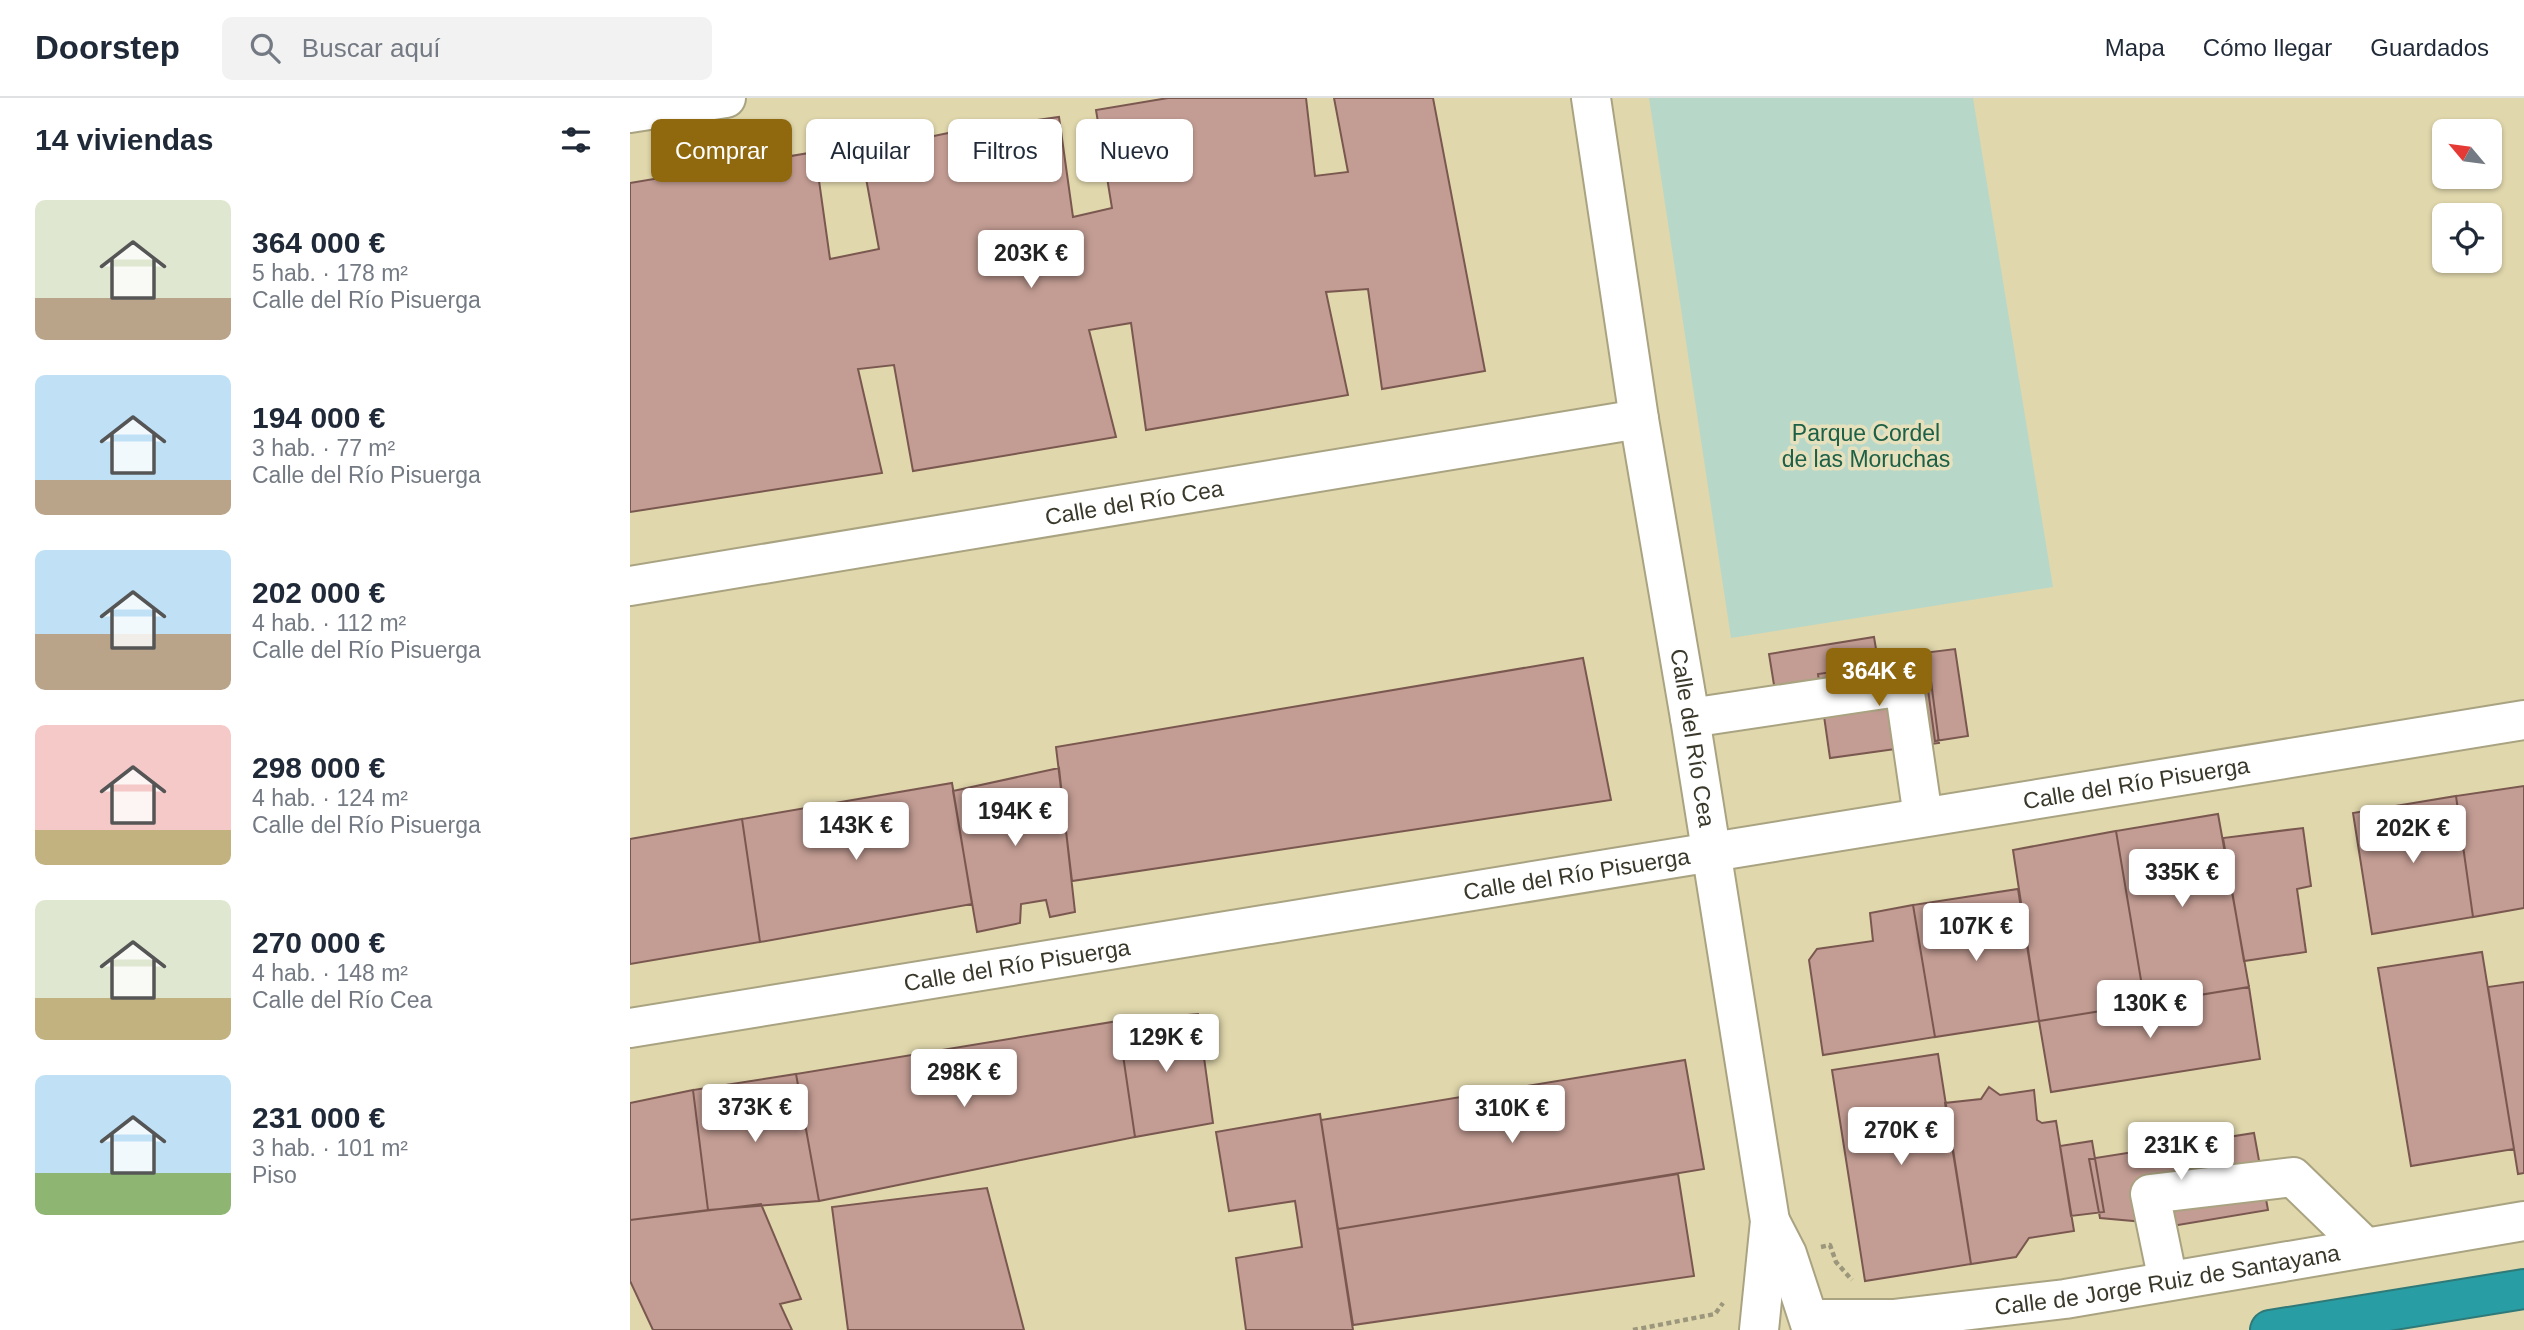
<!DOCTYPE html>
<html lang="es">
<meta charset="utf-8">
<style>
body{margin:0;font-family:Arial,sans-serif;background:#f2f2f3;color:#1f2937;height:100vh;display:flex;flex-direction:column;font-size:26px;white-space:nowrap}
*{box-sizing:border-box;margin:0}
p{font-size:23px;color:#747a83}
.icon{flex:none;width:38px;height:38px;fill:none;stroke:currentColor;stroke-width:2;stroke-linecap:round;stroke-linejoin:round}
.map{position:relative;flex:1;overflow:hidden}
.drawer{display:flex;flex-direction:column;background:#fff;width:630px}
.drawer>*{flex:none}
.hud{position:absolute;left:21px;top:21px;width:665px;height:63px;display:flex;gap:14px}
.needle{width:46px;rotate:299deg}
.fabs{position:absolute;left:1802px;top:21px;display:grid;gap:14px}
.fabs a{display:grid;place-items:center;width:70px;height:70px;border-radius:10px;background:#fff;box-shadow:0 2px 5px #0004;font-size:35px}
.price{position:absolute;translate:-50% -60px;padding:0 16px;border-radius:7px;background:#fff;color:#222;font-size:23px;line-height:46px;filter:drop-shadow(0 2px 4px #0008)}
.price::after{content:'';position:absolute;left:50%;top:42px;width:21px;height:16px;margin-left:-10px;background:inherit;clip-path:polygon(0 0,100% 0,50% 100%)}
.price.selected{background:#90690f;color:#fff}
ul{padding:0;list-style:none}
li{display:flex;align-items:center;gap:21px;height:175px;padding:0 35px}
li span{display:grid;place-items:center;flex:none;width:196px;height:140px;border-radius:10px;color:#555}
li>.icon{margin-inline-start:auto}
span .icon{width:84px;height:84px;fill:#fffc;stroke-width:1}
li b{font-size:30px}
h2{display:flex;justify-content:space-between;align-items:center;height:84px;padding:0 35px;font-size:30px}
.pill{padding:0 24px;border-radius:10px;background:#fff;box-shadow:0 2px 5px #0004;font-size:24px;line-height:63px}
.pill.selected{background:#90690f;color:#fff}
header{display:flex;align-items:center;gap:42px;box-sizing:border-box;height:98px;padding:0 35px;background:#fff;border-bottom:2px solid #e0e1e3}
header strong{font-size:33px}
nav{display:flex;gap:38px;margin-inline-start:auto;font-size:24px}
.search{width:490px;height:63px;background:#f2f2f3;display:flex;align-items:center;gap:18px;box-sizing:border-box;padding:0 24px;border-radius:10px;color:#747a83;font-size:26px}
main{display:flex;flex:1;min-height:0}
.map>svg:first-child{display:block}
</style>
<header>
<strong>Doorstep</strong>
<div class="search"><svg class="icon" aria-label="search" viewBox="0 0 24 24"><circle cx="10" cy="10" r="6"/><path d="M15 15l6 6"/></svg>Buscar aquí</div>
<nav><a>Mapa</a><a>Cómo llegar</a><a>Guardados</a></nav>
</header>
<main>
<section class="drawer">
<h2>14 viviendas<svg class="icon" aria-label="filters" viewBox="0 0 24 24"><path d="M4 7h16M4 17h16"/><circle cx="9" cy="7" r="2"/><circle cx="15" cy="17" r="2"/></svg></h2>
<ul>
<li><span style="background:linear-gradient(#dfe7d0 70%,#b9a48a 0)"><svg class="icon" aria-label="home" viewBox="0 0 24 24"><path d="M3 11l9-7 9 7M6 9v11h12V9"/></svg></span><div><b>364 000 €</b><p>5 hab. · 178 m²</p><p>Calle del Río Pisuerga</p></div></li>
<li><span style="background:linear-gradient(#bfe0f5 75%,#b9a48a 0)"><svg class="icon" aria-label="home" viewBox="0 0 24 24"><path d="M3 11l9-7 9 7M6 9v11h12V9"/></svg></span><div><b>194 000 €</b><p>3 hab. · 77 m²</p><p>Calle del Río Pisuerga</p></div></li>
<li><span style="background:linear-gradient(#bfe0f5 60%,#b9a48a 0)"><svg class="icon" aria-label="home" viewBox="0 0 24 24"><path d="M3 11l9-7 9 7M6 9v11h12V9"/></svg></span><div><b>202 000 €</b><p>4 hab. · 112 m²</p><p>Calle del Río Pisuerga</p></div></li>
<li><span style="background:linear-gradient(#f6c9c9 75%,#c2b280 0)"><svg class="icon" aria-label="home" viewBox="0 0 24 24"><path d="M3 11l9-7 9 7M6 9v11h12V9"/></svg></span><div><b>298 000 €</b><p>4 hab. · 124 m²</p><p>Calle del Río Pisuerga</p></div></li>
<li><span style="background:linear-gradient(#dfe7d0 70%,#c2b280 0)"><svg class="icon" aria-label="home" viewBox="0 0 24 24"><path d="M3 11l9-7 9 7M6 9v11h12V9"/></svg></span><div><b>270 000 €</b><p>4 hab. · 148 m²</p><p>Calle del Río Cea</p></div></li>
<li><span style="background:linear-gradient(#bfe0f5 70%,#8fb573 0)"><svg class="icon" aria-label="home" viewBox="0 0 24 24"><path d="M3 11l9-7 9 7M6 9v11h12V9"/></svg></span><div><b>231 000 €</b><p>3 hab. · 101 m²</p><p>Piso</p></div></li>
</ul>
</section>
<div class="map">
<svg width="1894" height="1232" viewBox="0 0 1894 1232">
<rect width="100%" height="100%" fill="#e7e0bc"/>
<path fill="#e0d7ac" fill-rule="evenodd" d="M0,0H1894V1232H0ZM1815,33H1860V79H1815ZM1815,117H1860V163H1815Z"/>
<path fill="#b7d8c8" d="M1019,0H1343L1423,489L1101,540Z"/>
<path fill="#c39d94" stroke="#7a5850" stroke-width="2" d="M538,0H676L685,78L718,74L704,0H803L855,273L752,291L738,191L696,194L718,297L516,332L501,225L459,232L486,339L283,373L264,267L228,271L252,375L0,414V85L185,54L200,161L249,151L231,53L328,33L429,19L443,119L482,110L466,12Z
M1244,539L1250,575L1145,593L1139,556Z
M1325,551L1338,638L1305,643L1293,555Z
M953,560L981,702L442,783L426,649Z
M1298,560L1309,645L1200,660L1188,576Z
M429,670L445,814L420,819L416,802L391,806L390,825L347,834L323,693Z
M322,685L342,806L130,844L112,721Z
M1894,688V810L1843,819L1826,698Z
M1826,698L1843,819L1742,836L1723,715Z
M1588,716L1619,889L1515,906L1486,733Z
M112,721L130,844L0,866V741Z
M1673,730L1681,788L1667,791L1676,854L1614,863L1593,740Z
M1486,733L1515,906L1409,923L1383,752Z
M1388,791L1409,923L1305,939L1283,807Z
M1283,807L1305,939L1193,957L1179,862L1187,851L1243,843L1240,815Z
M1852,854L1884,1051L1781,1068L1748,870Z
M1894,884V1075L1888,1076L1858,889Z
M1619,889L1630,961L1421,994L1409,923Z
M568,916L583,1025L505,1039L488,923Z
M488,923L505,1039L189,1103L166,976Z
M1308,956L1341,1166L1235,1183L1202,972Z
M1055,962L1074,1071L708,1131L691,1022Z
M166,976L189,1103L78,1112L63,992Z
M1359,989L1370,997L1404,992L1407,1022L1412,1025L1426,1023L1444,1133L1399,1140L1386,1159L1341,1166L1315,1005L1351,1001Z
M63,992L78,1112L0,1122V1005Z
M690,1016L723,1232H616L606,1160L672,1149L665,1103L599,1113L586,1034Z
M1624,1035L1638,1112L1548,1127L1470,1120L1459,1061Z
M1462,1043L1474,1114L1441,1118L1430,1048Z
M1048,1076L1064,1178L723,1227L708,1131Z
M357,1090L394,1232H218L202,1109Z
M131,1106L171,1201L150,1206L162,1232H23L0,1183V1122Z"/>
<g fill="none" stroke-linecap="round" stroke-linejoin="round">
<g stroke="#a9a381" stroke-width="42">
<g id="minor">
<path id="s1" d="M961,0L1009,321L1060,620L1140,1123L1129,1232"/>
<path d="M0,15L96,0"/>
<path id="s2" d="M0,488L1009,321"/>
<path d="M1060,620L1274,588L1293,719"/>
<path id="s3" d="M0,930L1894,622"/>
<path d="M1141,1125L1157,1156L1182,1232"/>
<path d="M1538,1183L1520,1096L1663,1079L1735,1149"/>
<path id="s4" d="M1180,1221H1263L1435,1201L1894,1123"/>
</g>
</g>
<g stroke="#2f7a79" stroke-width="42">
<path id="highway" d="M1640,1232L1894,1191"/>
</g>
<path stroke="#9c977c" stroke-width="4.5" stroke-dasharray="5 3.5" stroke-linecap="butt" d="M1191,1149L1200,1147L1206,1164L1222,1182
M1003,1232L1085,1216L1093,1205"/>
<use href="#minor" stroke="#fff" stroke-width="38"/>
<use href="#highway" stroke="#299da4" stroke-width="38"/>
</g>
<g text-anchor="middle" stroke-width="7" stroke-linejoin="round" paint-order="stroke">
<g font-size="23" fill="#1b6047" stroke="#e7e0bc">
<text x="1236" y="343">Parque Cordel<tspan x="1236" dy="26">de las Moruchas</tspan></text>
</g>
<g font-size="23" fill="#3a382a" stroke="#e7e0bc">
<text dy="8" stroke="none"><textPath href="#s2" startOffset="511">Calle del Río Cea</textPath></text>
<text dy="8" stroke="none"><textPath href="#s1" startOffset="648">Calle del Río Cea</textPath></text>
<text dy="8" stroke="none"><textPath href="#s3" startOffset="1526">Calle del Río Pisuerga</textPath></text>
<text dy="8" stroke="none"><textPath href="#s3" startOffset="959">Calle del Río Pisuerga</textPath></text>
<text dy="8" stroke="none"><textPath href="#s3" startOffset="392">Calle del Río Pisuerga</textPath></text>
<text dy="8" stroke="none"><textPath href="#s4" startOffset="360">Calle de Jorge Ruiz de Santayana</textPath></text>
</g>
</g>
</svg>
<div class="fabs">
<a><svg class="needle" viewBox="-14 -14 28 28"><path d="M0-13l5 13h-10z" fill="#e53935"/><path d="M0 13l5-13h-10z" fill="#747a83"/></svg></a>
<a><svg class="icon" aria-label="locate" viewBox="0 0 24 24"><circle cx="12" cy="12" r="6"/><path d="M12 2v4M12 18v4M2 12h4M18 12h4"/></svg></a>
</div>
<b class="price" style="left:401px;top:192px">203K €</b>
<b class="price selected" style="left:1249px;top:610px">364K €</b>
<b class="price" style="left:385px;top:750px">194K €</b>
<b class="price" style="left:226px;top:764px">143K €</b>
<b class="price" style="left:1783px;top:767px">202K €</b>
<b class="price" style="left:1552px;top:811px">335K €</b>
<b class="price" style="left:1346px;top:865px">107K €</b>
<b class="price" style="left:1520px;top:942px">130K €</b>
<b class="price" style="left:536px;top:976px">129K €</b>
<b class="price" style="left:334px;top:1011px">298K €</b>
<b class="price" style="left:125px;top:1046px">373K €</b>
<b class="price" style="left:882px;top:1047px">310K €</b>
<b class="price" style="left:1271px;top:1069px">270K €</b>
<b class="price" style="left:1551px;top:1084px">231K €</b>
<div class="hud">
<a class="pill selected">Comprar</a>
<a class="pill">Alquilar</a>
<a class="pill">Filtros</a>
<a class="pill">Nuevo</a>
</div>
</div>
</main>
